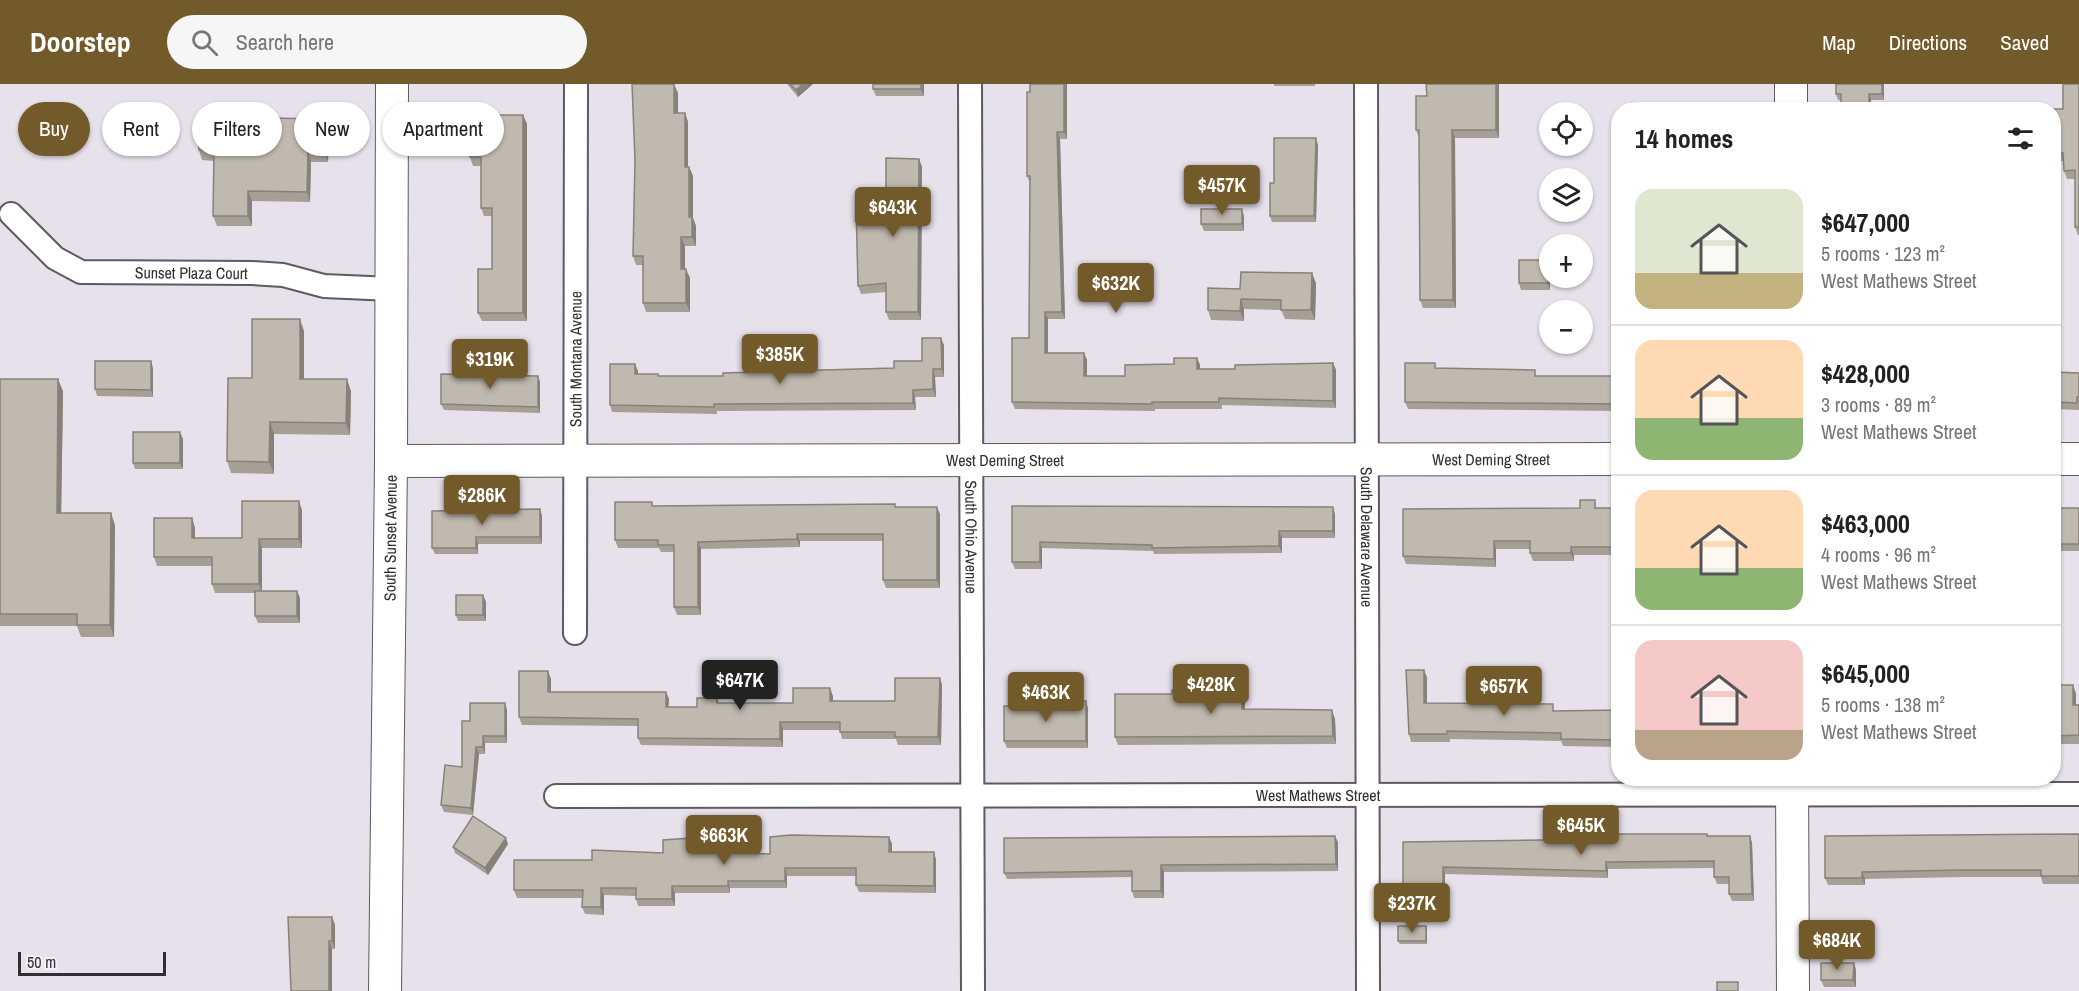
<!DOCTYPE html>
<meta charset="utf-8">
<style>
body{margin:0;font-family:"Archivo Narrow",sans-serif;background:#f6f6f6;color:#222;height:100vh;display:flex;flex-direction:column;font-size:22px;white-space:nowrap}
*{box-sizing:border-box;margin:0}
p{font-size:20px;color:#767676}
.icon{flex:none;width:33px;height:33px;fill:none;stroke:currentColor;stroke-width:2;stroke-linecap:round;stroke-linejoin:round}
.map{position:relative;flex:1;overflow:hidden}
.side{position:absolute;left:1611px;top:18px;width:450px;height:684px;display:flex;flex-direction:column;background:#fff;border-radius:24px;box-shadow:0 2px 4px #0004}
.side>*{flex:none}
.banner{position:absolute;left:18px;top:18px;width:570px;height:54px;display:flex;gap:12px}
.fabs{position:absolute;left:1539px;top:18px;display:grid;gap:12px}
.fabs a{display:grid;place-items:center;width:54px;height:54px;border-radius:50%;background:#fff;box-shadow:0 2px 4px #0004;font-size:30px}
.scale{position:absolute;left:18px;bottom:15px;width:148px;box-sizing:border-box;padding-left:6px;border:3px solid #322f34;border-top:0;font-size:16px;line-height:21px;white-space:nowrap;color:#322f34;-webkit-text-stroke:4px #f4eef9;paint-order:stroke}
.price{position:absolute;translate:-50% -51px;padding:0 14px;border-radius:6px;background:#735a2b;color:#fff;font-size:20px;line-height:39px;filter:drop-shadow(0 2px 3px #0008)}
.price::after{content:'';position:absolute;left:50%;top:36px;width:18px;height:14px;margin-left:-9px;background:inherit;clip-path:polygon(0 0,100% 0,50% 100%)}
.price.current{background:#222;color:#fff}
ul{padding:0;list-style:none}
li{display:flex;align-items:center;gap:18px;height:150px;padding:0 24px}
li+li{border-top:2px solid #e0e0e0}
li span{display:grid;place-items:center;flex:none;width:168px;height:120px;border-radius:18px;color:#555}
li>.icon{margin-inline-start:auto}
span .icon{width:72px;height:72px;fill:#fffc;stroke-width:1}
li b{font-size:26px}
h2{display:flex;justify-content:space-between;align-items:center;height:72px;padding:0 24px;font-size:26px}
.chip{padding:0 21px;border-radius:27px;background:#fff;box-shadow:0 2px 4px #0004;font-size:21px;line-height:54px}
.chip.current{background:#735a2b;color:#fff}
header{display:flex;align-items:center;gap:36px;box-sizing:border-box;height:84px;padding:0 30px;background:#735a2b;color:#fff}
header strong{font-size:28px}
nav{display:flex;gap:33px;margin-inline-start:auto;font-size:21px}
.search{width:420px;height:54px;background:#f6f6f6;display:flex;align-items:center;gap:15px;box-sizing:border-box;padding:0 21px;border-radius:33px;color:#767676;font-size:22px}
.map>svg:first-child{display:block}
</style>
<header>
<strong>Doorstep</strong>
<div class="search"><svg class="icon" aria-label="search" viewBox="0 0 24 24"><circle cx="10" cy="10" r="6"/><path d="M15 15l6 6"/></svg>Search here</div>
<nav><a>Map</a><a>Directions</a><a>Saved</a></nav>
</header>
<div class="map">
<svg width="2079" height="907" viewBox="0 0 2079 907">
<rect width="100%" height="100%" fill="#e7e1ec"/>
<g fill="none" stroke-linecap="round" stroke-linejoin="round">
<g stroke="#5e5962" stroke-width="26">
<g id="street">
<path id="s1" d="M970,0L973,907"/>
<path id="s2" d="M1366,0L1368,907"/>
<path id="s3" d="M11,130L55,174L81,188L252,189L283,191L324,202L392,205"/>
<path id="s4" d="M575,549L576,0"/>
<path id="s5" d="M556,712L2079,710"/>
</g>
</g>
<g stroke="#5e5962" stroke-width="34">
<g id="secondary">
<path d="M1791,0V26"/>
<path d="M2054,375H2079"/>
<path id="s6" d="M391,377L1618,375"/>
<path d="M1792,694L1793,907"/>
<path id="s7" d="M385,907L391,377L392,0"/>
</g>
</g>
<use href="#street" stroke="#fff" stroke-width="22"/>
<use href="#secondary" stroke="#fff" stroke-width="32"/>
</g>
<path fill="#a59f96" d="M787,0H813L798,13Z
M924,0V12H876L873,5Z
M1030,0H1067V55H1060L1065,235H1048V269H1084L1087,276V292H1125L1197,274L1200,281V285H1235L1333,279L1336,286V324L1222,321V325H1155V327L1015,325L1012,318L1029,254L1030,99L1027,92Z
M1274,0H1315V2H1274Z
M1499,0V54H1455L1456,224H1423L1420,216L1419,54L1416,46Z
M1884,0V16H1871V26L1838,16L1836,10Z
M2079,0V151H2078L2075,143V95H2067L2064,87V77H2055L2054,74V26L2063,25Z
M678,9V29H685L688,38V83H689L693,92V134L696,142V162H685V185L690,194V228H646L643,219V181H636L633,172Z
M523,31L527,40V237H482L478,229L492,185V132H484L481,124V82H473L470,73Z
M325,35L329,44L328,78H311L310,118L252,117V142H217L213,132L214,77L202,76L199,66Z
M1318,61L1316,138H1272L1270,132L1274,99Z
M919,75L922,83L921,236H889L886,228V208L861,210L858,202L886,122Z
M1244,132V147H1204L1201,140Z
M1548,176L1550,181V206H1521L1519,199Z
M1316,199L1315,236L1285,235L1281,226L1244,225V237L1211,236L1208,226L1240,205Z
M304,247V295L351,307L350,351L274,350V390L231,389L227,377L252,294Z
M944,261V293H935L936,313H915L916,326L717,327V330L612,328L610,321L635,280L638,290L659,292H723L894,284L922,277Z
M153,284V313L97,312L95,305Z
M1437,284L1537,292H1618V327L1408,325L1405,318Z
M2054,288L2079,289V326L2054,325Z
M538,292L540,298V329L444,326L441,320Z
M0,295L63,307L61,429L115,441L114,553H81L77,542H0Z
M183,355V385H135L133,379Z
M2054,415L2060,422V424H2079V467H2054Z
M653,422L896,423L940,430V504H886L883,496V457H800V463L701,465V531H677L674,523V468H661L659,464H618L615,456Z
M1012,422L1335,430V454H1282V469L1154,470L1153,467L1042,464V485H1015L1012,478Z
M1598,424H1618V481H1617L1614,471H1574V477H1533L1530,469V465H1496V483L1406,480L1403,472Z
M540,425L542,432V460H478V470H435L432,464Z
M302,426V464H262V507H297L300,514V539H258L255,532V509H215L212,500V482H157L154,473L192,434L195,444V454H242Z
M483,511L486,518V537H458L456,531Z
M1218,591L1221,599V606H1242L1245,615V625L1335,635L1336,660L1118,661L1115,653L1172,610L1192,606Z
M1427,593V619L1556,627L1618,626V663L1563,662L1561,657L1450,655V658H1411L1409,650Z
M940,594L942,601L941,661H898L896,655H842L840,646H783V663L641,661L638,654V642L522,641L519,633L551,595V608H666L669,615L668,623H697L717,614L719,619H793L833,612V617H895Z
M2054,601H2073L2076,610V621H2079V660H2054Z
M505,619L507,626V659H485V670H479L473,731L444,728L441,721L462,683L470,637Z
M1088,624V664H1007L1004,657Z
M1707,750L1708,752H1750L1752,759L1754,817H1732L1729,810V800H1717L1714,793V784L1608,785V794L1445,790V809H1405L1403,801V758L1614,755Z
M2079,750V800H2043L2041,793H1963L1865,795V801H1828L1825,794Z
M889,753L892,760V768H934L936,776V809L859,808L856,801V792H787V804H730V809H675V822H638L636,815V812L604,811V831L585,830L582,823L583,814H517L514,806L592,776L663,769L710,761V768L770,770Z
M1338,758V787L1164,788V814H1134L1132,807V793L1007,795L1004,789Z
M508,760L488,791L455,769L453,763Z
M332,833L335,841V865H332V907H291Z
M1427,845V860H1400L1398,857Z
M1854,879L1856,886V903H1824L1821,896Z"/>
<path fill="#86827a" d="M674,0L678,9V38L674,29Z
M803,0H813L798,13L796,6Z
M921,0H924V12L921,5Z
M1064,0H1067V55L1064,48Z
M1496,0H1499V54L1496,46Z
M1882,0H1884V16L1882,10Z
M1869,10L1871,16V26H1869Z
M685,29L688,38V92L685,83Z
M523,31L527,40V237L523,229Z
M325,35L329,44L328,78L325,68Z
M1452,46L1455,54L1456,224L1453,216Z
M1057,48L1060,55L1065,235L1062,228Z
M1316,54L1318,61L1316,138L1314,132Z
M308,68L311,78L310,118L307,108Z
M919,75L922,83L921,236L918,228Z
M689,83L693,92V134L696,142V162L692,153L689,133Z
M248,107L252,117V142L248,132Z
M1242,125L1244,132V147L1242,140Z
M681,153L685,162V194L681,185Z
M1548,176L1550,181V206L1548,199Z
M686,185L690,194V228L686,219Z
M1312,189L1316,199L1315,236L1311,226Z
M1241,215L1244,225V237L1240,227Z
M1045,228L1048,235V276L1045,269Z
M300,235L304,247V307L300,295Z
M941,254L944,261V293L942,285Z
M1084,269L1087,276V299L1084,292Z
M1197,274L1200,281V292L1197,285Z
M151,277L153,284V313L151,306Z
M1333,279L1336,286V324L1333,317Z
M635,280L638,287V297L635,290Z
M933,285L935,293L936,313L933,305Z
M538,292L540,298V329L538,323Z
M58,295L63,307L61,441L57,429Z
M347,295L351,307L350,351L346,339Z
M913,306L915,313L916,326L913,319Z
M270,338L274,350V390L269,378Z
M180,348L183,355V385L180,379Z
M299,417L302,426V464L299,455Z
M937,423L940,430V504L937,496Z
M1333,423L1335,430V454L1333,447Z
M540,425L542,432V460L540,453Z
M111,429L115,441L114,553L110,541Z
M192,434L195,444V463L192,454Z
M1279,447L1282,454V469L1279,462Z
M797,450L800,457V463L797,455Z
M476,453L478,460V470L476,464Z
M259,455L262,464V509L259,500Z
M1494,457L1496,465V483L1494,475Z
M698,458L701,465V531L698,523Z
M1040,458L1042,464V485L1040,478Z
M1571,463L1574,471V477L1571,469Z
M297,507L300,514V539L297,532Z
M483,511L486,518V537L483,531Z
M1424,586L1427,593V626L1424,619Z
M548,587L551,595V615L548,608Z
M1218,591L1221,599V615L1218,606Z
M940,594L942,601L941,661L938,653Z
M2073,601L2076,610V630L2073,621Z
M830,604L833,612V624L830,617Z
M1242,606L1245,615V634L1242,625Z
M666,608L669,615L668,630L666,623Z
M1086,617L1088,624V664L1086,657Z
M505,619L507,626V659L505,652Z
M1332,626L1335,635L1336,660L1333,652Z
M780,638L783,646V663L780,655Z
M483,652L485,659V670L483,663Z
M476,663L479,670L473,731L471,724Z
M1335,752L1338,758V787L1336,780Z
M1750,752L1752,759L1754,817L1752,810Z
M889,753L892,760V776L889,768Z
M506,754L508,760L488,791L485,784Z
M708,754L710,761V775L708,768Z
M934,768L936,776V809L934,802Z
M1606,778L1608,785V794L1606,787Z
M1161,781L1164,788V814L1161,807Z
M1443,783L1445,790V809L1443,801Z
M785,784L787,792V804L785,797Z
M1862,788L1865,795V801L1862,794Z
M728,797L730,804V809L728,802Z
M672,802L675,809V822L672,815Z
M601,804L604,811V831L601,823Z
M332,833L335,841V865L332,857Z
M1426,842L1427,845V860L1426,857Z
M329,857L332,865V907H329Z
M1854,879L1856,886V903L1853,896Z"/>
<path fill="#c0b9af" stroke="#86827a" stroke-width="1.5" d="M632,0H674V29H685V83H689V133H692V153H681V185H686V219H643V172H633L635,76Z
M790,0H803L796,6Z
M873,0H921V5H873Z
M1030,0H1064V48H1057L1062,228H1045V269H1084V292H1125V281L1174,280V274H1197V285H1235V281L1333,279V317L1219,314V318H1152V320L1012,318V254H1029L1030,92H1027V8H1030Z
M1426,0H1496V46H1452L1453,216H1420L1419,46H1416V12H1427Z
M1836,0H1882V10H1869V26H1841V10H1836Z
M2063,0H2079V143H2075V86L2064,87L2063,69H2054V26L2051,25H2063Z
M1631,19H1657V26H1631Z
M1740,20V26H1712V21Z
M470,31H523V229H478V185H492V124H481V73H470Z
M199,33L325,35V68H308L307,108L248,107V132H213L214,67L199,66Z
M1274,54H1316L1314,132H1270V99H1274Z
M886,74L919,75L918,228H886V199L858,202L856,122H886Z
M1201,125H1242V140H1201Z
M1519,176H1548V199H1519Z
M1241,188L1312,189L1311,226H1281V216L1241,215L1240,227L1208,226V204L1240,205Z
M252,235H300V295H347L346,339L270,338L269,378L227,377L228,294H252Z
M922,254H941L942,285H933V305L913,306V319L714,320V323L610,321V280H635V290H658V292H723V289L894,284V277H922Z
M95,277H151V306L95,305Z
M1405,279H1435V284L1535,286V292H1618V320L1405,318Z
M2054,288L2079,289V313H2077V319L2054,318Z
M441,290L538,292V323L441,320Z
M0,295H58L57,429H111L110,541H77V530H0Z
M133,348H180V379H133Z
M2054,415H2057V424H2079V460H2054Z
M1580,416H1595V424H1618V473H1614V463H1571V469H1530V457H1494V475L1403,472V425L1580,424Z
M242,417H299V455H259V500H212V473H154V434H192V454H242Z
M615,418H652V422L895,420V423H937V496H883V450H797V455L698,458V523H674V461H658V456H615Z
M1012,422L1333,423V447H1279V462L1152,464V461L1040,458V478H1012Z
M540,425V453H476V464H432V427Z
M255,507H297V532H255Z
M456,511H483V531H456Z
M1406,586H1424V619L1553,620V627L1618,626V656L1561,655V649L1447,647V650H1409Z
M519,587H548V608H666V623H697V614H717V619H793V604H830V617H895V594H940L938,653H895V648H840V638H780V655L638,654V635L519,633Z
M1192,591H1218V606H1242V625L1332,626L1333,652L1115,653V610H1172V606H1192Z
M2054,601H2073V621H2079V651L2054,652Z
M1057,617H1086V657H1004V622H1057Z
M470,619H505V652H483V663H476L471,724L441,721L445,681L462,683V637H470Z
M473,732L506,754L485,784L453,763Z
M1614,750H1707V752H1750L1752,810H1729V793H1714V777L1606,778V787L1443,783V801H1403V758L1614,755Z
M2079,750V792H2041V786H1961L1862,788V794H1825V752Z
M791,751L889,753V768H934V802L856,801V784H785V797H728V802H672V815H636V804H601V823H582L583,806H514V776H592V766L663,769V756L691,754H708V768L770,770V753Z
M1335,752L1336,780L1161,781V807H1132V787L1004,789V754Z
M288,833H332V857H329V907H291Z
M1398,842H1426V857H1398Z
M1821,879H1854L1853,896H1821Z
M1717,898H1738V907H1717Z"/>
<g text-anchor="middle" stroke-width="4.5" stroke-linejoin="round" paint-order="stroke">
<g font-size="16" fill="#322f34" stroke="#f4eef9">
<text dy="6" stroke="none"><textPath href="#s3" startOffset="202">Sunset Plaza Court</textPath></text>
<text dy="6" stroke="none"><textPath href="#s4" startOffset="274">South Montana Avenue</textPath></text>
<text dy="6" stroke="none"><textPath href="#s6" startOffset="1100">West Deming Street</textPath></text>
<text dy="6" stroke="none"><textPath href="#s6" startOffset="614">West Deming Street</textPath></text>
<text dy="6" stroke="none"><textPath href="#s7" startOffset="453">South Sunset Avenue</textPath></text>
<text dy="6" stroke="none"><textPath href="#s1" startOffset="453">South Ohio Avenue</textPath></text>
<text dy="6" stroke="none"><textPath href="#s2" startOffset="453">South Delaware Avenue</textPath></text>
<text dy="6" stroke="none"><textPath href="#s5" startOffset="762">West Mathews Street</textPath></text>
</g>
</g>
</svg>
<div class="fabs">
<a><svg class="icon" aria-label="locate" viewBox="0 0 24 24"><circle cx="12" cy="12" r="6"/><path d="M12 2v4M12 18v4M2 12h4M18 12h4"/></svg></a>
<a><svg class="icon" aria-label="layers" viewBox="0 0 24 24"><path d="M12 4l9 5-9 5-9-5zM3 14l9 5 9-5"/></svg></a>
<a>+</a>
<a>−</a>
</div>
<div class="scale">50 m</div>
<b class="price" style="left:1222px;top:132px">$457K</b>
<b class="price" style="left:893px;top:154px">$643K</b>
<b class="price" style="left:1116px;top:230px">$632K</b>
<b class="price" style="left:780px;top:301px">$385K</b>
<b class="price" style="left:490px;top:306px">$319K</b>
<b class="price" style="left:482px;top:442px">$286K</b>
<b class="price current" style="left:740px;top:627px">$647K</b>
<b class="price" style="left:1211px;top:631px">$428K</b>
<b class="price" style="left:1504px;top:633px">$657K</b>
<b class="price" style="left:1046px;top:639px">$463K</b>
<b class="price" style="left:1581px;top:772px">$645K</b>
<b class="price" style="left:724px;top:782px">$663K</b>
<b class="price" style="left:1412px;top:850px">$237K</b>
<b class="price" style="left:1837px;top:887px">$684K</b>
<div class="banner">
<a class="chip current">Buy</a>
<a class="chip">Rent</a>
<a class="chip">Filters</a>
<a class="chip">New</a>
<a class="chip">Apartment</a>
</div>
<section class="side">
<h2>14 homes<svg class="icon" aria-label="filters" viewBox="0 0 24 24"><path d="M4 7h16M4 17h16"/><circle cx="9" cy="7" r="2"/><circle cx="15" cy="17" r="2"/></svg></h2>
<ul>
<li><span style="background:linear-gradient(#dfe7d0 70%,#c2b280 0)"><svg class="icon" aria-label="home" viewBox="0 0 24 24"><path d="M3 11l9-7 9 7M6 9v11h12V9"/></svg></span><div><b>$647,000</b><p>5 rooms · 123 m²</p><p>West Mathews Street</p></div></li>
<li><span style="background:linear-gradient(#ffd9b3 65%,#8fb573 0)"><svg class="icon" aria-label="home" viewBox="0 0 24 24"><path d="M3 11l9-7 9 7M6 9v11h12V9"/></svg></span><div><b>$428,000</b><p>3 rooms · 89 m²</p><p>West Mathews Street</p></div></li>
<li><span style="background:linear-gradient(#ffd9b3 65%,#8fb573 0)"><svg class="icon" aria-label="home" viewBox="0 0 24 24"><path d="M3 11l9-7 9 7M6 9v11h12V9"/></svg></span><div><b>$463,000</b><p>4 rooms · 96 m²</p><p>West Mathews Street</p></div></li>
<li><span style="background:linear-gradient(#f6c9c9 75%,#b9a48a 0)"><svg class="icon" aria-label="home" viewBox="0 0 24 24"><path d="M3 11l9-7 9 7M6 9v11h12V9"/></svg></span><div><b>$645,000</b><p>5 rooms · 138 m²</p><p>West Mathews Street</p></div></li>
</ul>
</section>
</div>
